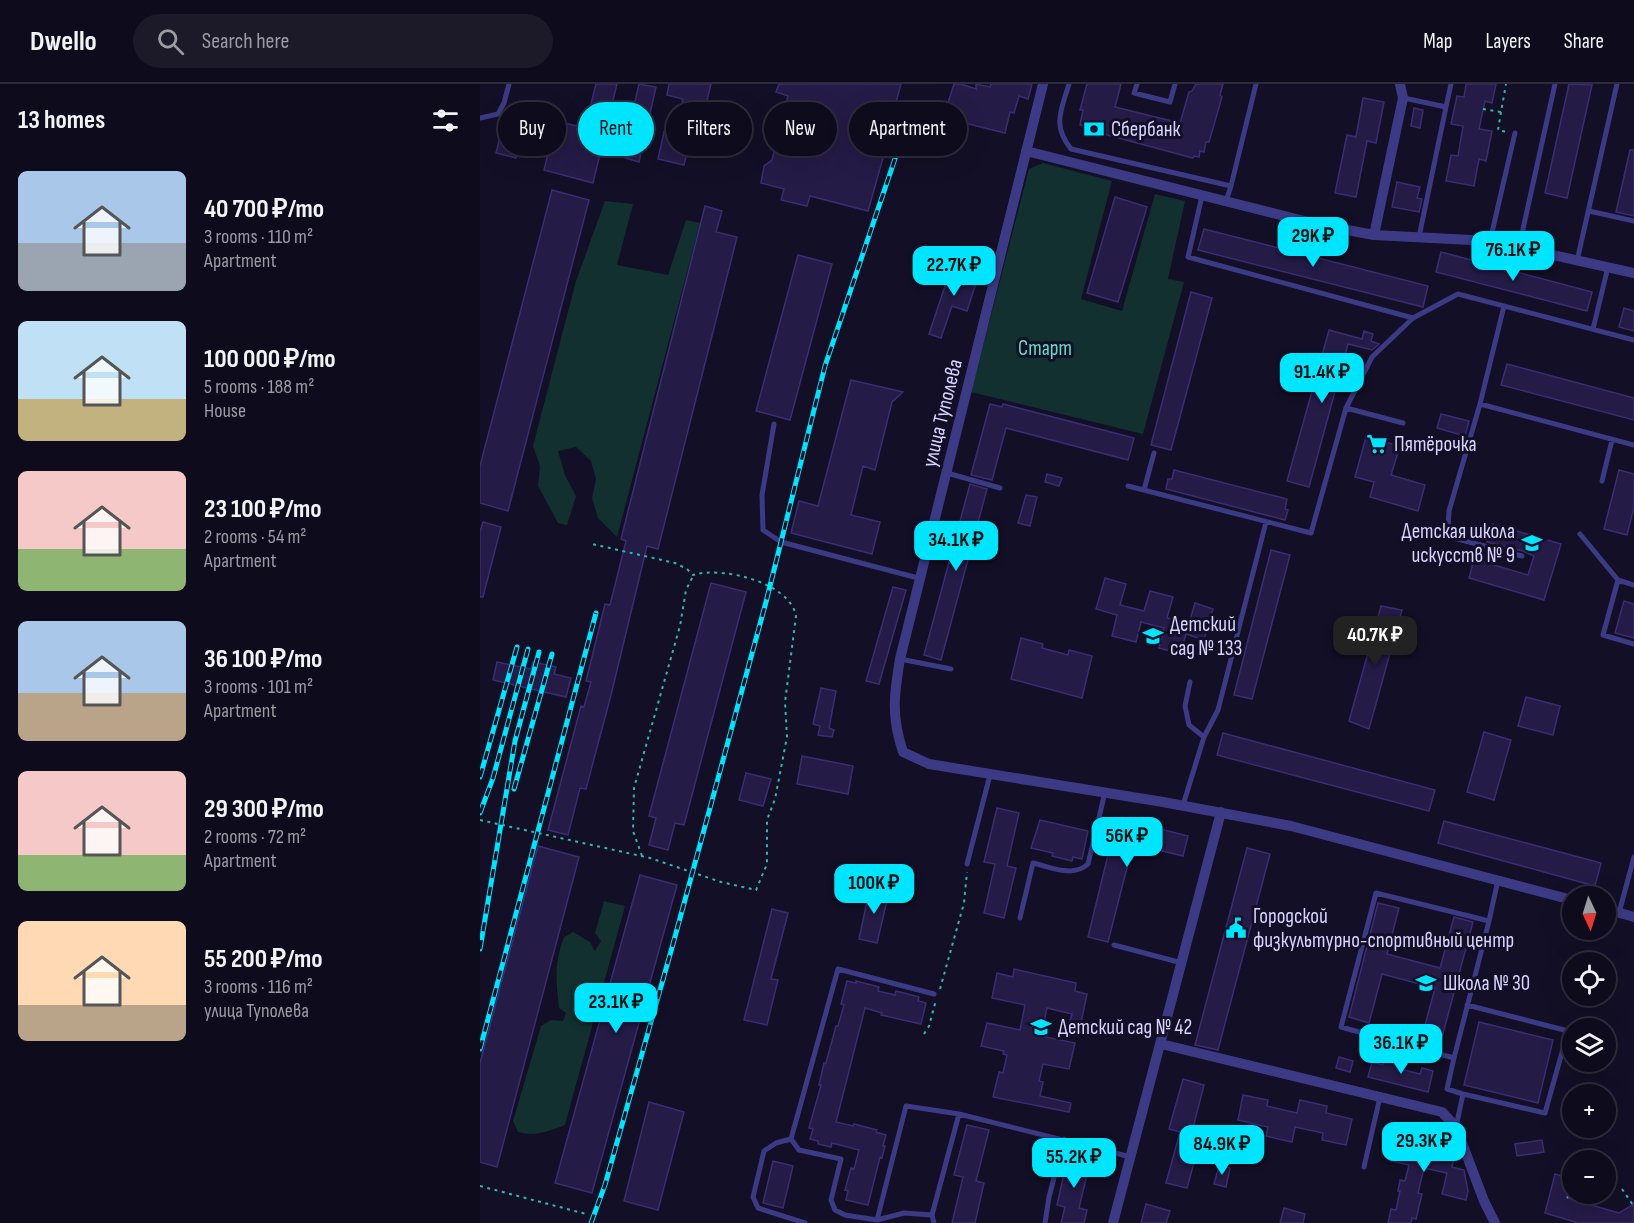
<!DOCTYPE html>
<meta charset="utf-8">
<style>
body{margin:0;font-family:"Sofia Sans Condensed",sans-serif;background:#1c1929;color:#f1f3f6;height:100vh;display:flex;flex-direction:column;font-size:22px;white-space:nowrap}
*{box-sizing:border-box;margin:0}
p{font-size:20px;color:#9b9ba3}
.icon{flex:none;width:33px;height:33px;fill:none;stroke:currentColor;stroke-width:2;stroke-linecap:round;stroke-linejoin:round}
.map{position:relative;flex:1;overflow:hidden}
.panel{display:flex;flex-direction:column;background:#0e0b1c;width:480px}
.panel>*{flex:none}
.banner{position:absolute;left:18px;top:18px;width:570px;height:54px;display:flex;gap:12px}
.needle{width:39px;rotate:176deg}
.buttons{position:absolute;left:1082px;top:802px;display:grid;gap:12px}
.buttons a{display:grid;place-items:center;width:54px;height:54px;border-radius:50%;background:#0e0b1c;box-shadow:0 6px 24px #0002,0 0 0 2px #2e2b3b;font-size:30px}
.price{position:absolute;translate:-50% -51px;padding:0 14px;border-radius:12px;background:#00e5ff;color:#111;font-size:20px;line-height:39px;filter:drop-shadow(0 2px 3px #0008)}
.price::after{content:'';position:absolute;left:50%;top:36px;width:18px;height:14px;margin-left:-9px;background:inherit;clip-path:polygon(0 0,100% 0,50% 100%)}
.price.current{background:#222;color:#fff}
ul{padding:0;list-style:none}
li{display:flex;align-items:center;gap:18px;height:150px;padding:0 18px}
li span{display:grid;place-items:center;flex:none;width:168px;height:120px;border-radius:9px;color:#555}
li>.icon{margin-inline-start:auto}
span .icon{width:72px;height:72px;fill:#fffc;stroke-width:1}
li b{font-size:26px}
h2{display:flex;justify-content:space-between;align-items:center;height:72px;padding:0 18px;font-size:26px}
.tag{padding:0 21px;border-radius:27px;background:#0e0b1c;box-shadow:0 6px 24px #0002,0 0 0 2px #2e2b3b;font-size:21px;line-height:54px}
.tag.current{background:#00e5ff;color:#111}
header{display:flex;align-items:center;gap:36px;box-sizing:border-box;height:84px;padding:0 30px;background:#0e0b1c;border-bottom:2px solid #2e2b3b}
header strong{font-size:28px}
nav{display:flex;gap:33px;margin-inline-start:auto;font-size:21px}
.search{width:420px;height:54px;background:#1c1929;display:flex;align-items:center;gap:15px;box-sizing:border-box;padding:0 21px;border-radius:33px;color:#9b9ba3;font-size:22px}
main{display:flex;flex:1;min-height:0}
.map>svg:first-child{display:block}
</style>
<header>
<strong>Dwello</strong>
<div class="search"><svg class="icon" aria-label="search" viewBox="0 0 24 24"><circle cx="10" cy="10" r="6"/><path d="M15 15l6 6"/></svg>Search here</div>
<nav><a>Map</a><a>Layers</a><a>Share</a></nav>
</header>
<main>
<section class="panel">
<h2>13 homes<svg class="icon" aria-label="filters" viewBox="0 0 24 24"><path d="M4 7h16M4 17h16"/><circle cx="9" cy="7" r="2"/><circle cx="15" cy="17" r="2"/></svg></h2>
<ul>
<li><span style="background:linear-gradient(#a9c7e8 60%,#9aa5b1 0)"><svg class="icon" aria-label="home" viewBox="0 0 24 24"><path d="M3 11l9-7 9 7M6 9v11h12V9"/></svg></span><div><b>40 700 ₽/mo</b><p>3 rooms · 110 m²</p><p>Apartment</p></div></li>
<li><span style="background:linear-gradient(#bfe0f5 65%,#c2b280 0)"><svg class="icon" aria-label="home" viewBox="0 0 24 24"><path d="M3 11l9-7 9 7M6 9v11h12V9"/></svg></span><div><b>100 000 ₽/mo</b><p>5 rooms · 188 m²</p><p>House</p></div></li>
<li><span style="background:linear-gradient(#f6c9c9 65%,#8fb573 0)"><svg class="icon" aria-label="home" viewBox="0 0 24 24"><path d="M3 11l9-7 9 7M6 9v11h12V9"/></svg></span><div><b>23 100 ₽/mo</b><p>2 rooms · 54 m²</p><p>Apartment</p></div></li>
<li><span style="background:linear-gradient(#a9c7e8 60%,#b9a48a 0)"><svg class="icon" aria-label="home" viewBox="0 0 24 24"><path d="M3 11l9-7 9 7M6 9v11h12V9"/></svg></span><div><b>36 100 ₽/mo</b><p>3 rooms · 101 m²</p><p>Apartment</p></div></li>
<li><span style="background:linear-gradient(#f6c9c9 70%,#8fb573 0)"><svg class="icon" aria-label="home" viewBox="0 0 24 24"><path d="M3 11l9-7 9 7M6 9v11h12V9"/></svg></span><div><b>29 300 ₽/mo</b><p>2 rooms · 72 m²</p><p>Apartment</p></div></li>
<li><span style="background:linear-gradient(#ffd9b3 70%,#b9a48a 0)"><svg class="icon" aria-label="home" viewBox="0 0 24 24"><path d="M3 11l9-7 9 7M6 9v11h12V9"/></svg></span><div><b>55 200 ₽/mo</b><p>3 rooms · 116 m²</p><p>улица Туполева</p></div></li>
</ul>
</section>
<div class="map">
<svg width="1154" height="1139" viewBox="0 0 1154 1139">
<rect width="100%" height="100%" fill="#130f26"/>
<path fill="#12302f" d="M563,79L632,97L601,215L642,227L675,110L705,117L688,195L704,198L663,350L491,308L549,85Z
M125,117L153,120L137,181L188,191L206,136L220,139L137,453L118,434L112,414L116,395L111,377L96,363L78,367L85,391L96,412L87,441L78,439L58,402L60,382L53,362L96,197Z
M124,817L145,822L85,1041C69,1047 56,1053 38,1048L33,1037L61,942L71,936L83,937L86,929L79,924C76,897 74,879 84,853L93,848L110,858L115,867L121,857L115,849Z"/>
<path fill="#241b47" stroke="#3b2d73" stroke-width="1.5" d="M116,0H137L113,99L64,86L76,37L105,44Z
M159,0L176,3L159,78L142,73Z
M189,0H231L226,21L219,19L204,81L178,75L184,48L195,51L203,15L187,11Z
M299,0H421L410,40L411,46L388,127L330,112L327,122L301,116L304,105L281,99L284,82L292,76L308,12L296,8Z
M474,0H481L496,5V0L510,3L511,0H552L548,15L539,12L534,29L530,28L525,49L468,35L466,25Z
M607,0H641L635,23L700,39L709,8L712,7L716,0H743L740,11L742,13L729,58H726L724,68L720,67L719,73L714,72L713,74L605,45L606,43L600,41L603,26H600Z
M986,0H1016L1012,19L1005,17L999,45L1012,47L1006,77L999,75L994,102L966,97L971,71L978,72L983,42L971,40L977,12L984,13Z
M1089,0L1112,1L1087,114L1065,109Z
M883,14L904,18L896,59L887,57L876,113L855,109L867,51L876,53Z
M934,24L943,26L940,44L931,42Z
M21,49L41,54L36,74L16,69Z
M1150,66H1154V132L1136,128Z
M917,98L940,103L937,114L942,115L939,128L912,123Z
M72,106L109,116L28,427L0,419V382Z
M635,113L667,123L638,218L607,209Z
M225,122L242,127L236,148L257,153L178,465L167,462L131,611L106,705L100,704L88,751L68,746L101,622L104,623L111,598L106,597L125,520L130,521L146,457L141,455Z
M724,145L948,202L943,223L718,166Z
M961,168L1112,208L1107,227L956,188Z
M318,171L352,180L310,336L276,327Z
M472,181L499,190L487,227L472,222L461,254L449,250Z
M711,208L732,214L691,366L671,361Z
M1144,224L1154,227V247L1139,243Z
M849,246L882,255L884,247L893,250L891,257L899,260L892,266L868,260L829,403L807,397Z
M1027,280L1154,314V336L1021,301Z
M371,296L423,308L412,318L395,386L383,382L371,431L400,438L392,470L311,449L319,417L338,422Z
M510,320L522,323L523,320L654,354L648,376L526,344L512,396L491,391Z
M961,330L989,337L985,352L957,344Z
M886,353L920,362L911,391L945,401L938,427L890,413L894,398L875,393Z
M694,386L807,415L805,425L808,426L805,436L686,405L688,395H692Z
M1139,386L1154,390V423L1147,451L1124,445Z
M567,390L582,394L579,402L565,398Z
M490,400L507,405L461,576L444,571Z
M546,411L557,413L550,442L538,439Z
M3,438L21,443L3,513H0V448Z
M1013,440L1081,460L1064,516L989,494L994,475L1048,491L1054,472L1043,467L1007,458Z
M791,466L810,471L772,615L754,611Z
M625,494L646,500L640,521L664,527L670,507L693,513L687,534L709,539L715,519L733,525L724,556L706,550L700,570L679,564L684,544L661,538L656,558L632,552L637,531L616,525Z
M231,499L266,508L204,741L195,739L188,766L169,761L176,734L169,732Z
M413,503L426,506L399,600L386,597Z
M1144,517L1154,520V554L1135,549Z
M901,522L922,526L889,645L869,637Z
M541,554L563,560L562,564L588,571L589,566L612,572L602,614L531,595Z
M17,578L51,585L53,578L76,583L74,590L91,594L86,613L13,596Z
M341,604L356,607L349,644L354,646L352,653L338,651L340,642L333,640Z
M1046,613L1080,622L1073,651L1038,642Z
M1004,648L1031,656L1014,716L987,708Z
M743,649L955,706L949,727L737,671Z
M322,672L373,682L368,710L317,700Z
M266,689L291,695L283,722L259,716Z
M517,724L539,729L527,782L536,784L524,834L504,829L515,780L504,778Z
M637,734L708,752L703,772L653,760L628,858L608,853Z
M560,736L608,747L602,775L593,773L592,777L572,772L573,769L551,764Z
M964,737L1121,779L1115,802L958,759Z
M58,762L99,773L17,1083L0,1078V979Z
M767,764L790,770L738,966L715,961Z
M160,791L197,801L112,1109L75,1099Z
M390,803L409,808L397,859L379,855Z
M898,819L919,824L907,870L960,884L974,833L993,838L961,957L942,952L955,904L902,890L889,939L869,933Z
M292,825L308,829L291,895L298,896L287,941L264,936Z
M534,885L596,899L595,907L607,910L601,939L590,937L592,930L567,924L561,952L595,959L589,985L563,980L559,997L563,998L560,1012L591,1019L589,1028L513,1013L519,988L523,989L527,971L523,970L524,967L501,962L507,939L540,946L545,921L512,914L517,889L533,893Z
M367,897L376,899V897L399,903L398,907L415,911L416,907L439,913L438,917L446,919L441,940L401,931L402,929L385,924L356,1038L373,1042L374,1040L397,1046L396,1048L406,1051L403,1062H405L402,1074L400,1073L388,1121L366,1116L368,1107L365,1106L371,1084L374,1085L379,1066L352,1059L351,1063L338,1060V1057L330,1055L333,1045L329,1044L341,1001H339L344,979H346L356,942H358L364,921L361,920Z
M999,938L1073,956L1058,1019L984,1001Z
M859,973L873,977L870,988L856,984Z
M904,974L921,979L920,985L940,990L942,984L953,987L948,1008L888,993L892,978L903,981Z
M703,995L724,1001L712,1048L722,1050L707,1104L686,1099L700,1048L689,1045Z
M763,1011L788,1016L787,1022L817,1029L820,1016L847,1022L846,1029L872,1035L866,1061L842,1056L843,1049L815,1043L812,1058L786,1052L788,1043L758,1036Z
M169,1018L204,1028L178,1126L144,1117Z
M487,1041L509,1046L496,1097L504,1099L495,1139H472L483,1093L474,1091Z
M928,1048L967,1057L966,1063L976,1065L972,1083L984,1086L988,1107L986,1116L962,1110L967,1089L944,1084L938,1109L942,1110L936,1135L932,1134L931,1139H908L911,1125L916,1126L920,1107H918L920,1096L925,1097L929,1081L911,1077V1073L916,1051L927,1054Z
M1062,1056L1064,1068L1037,1072L1035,1060Z
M589,1068L611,1074L599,1124L607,1126L604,1139H581L585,1123L577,1121Z
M293,1077L313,1082L303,1124L283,1119Z
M739,1082L750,1084L746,1103L734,1100Z
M1075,1090L1092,1095L1087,1114L1139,1129L1154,1120V1139H1098L1065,1129Z
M666,1120L690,1127L686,1139H661Z
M804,1124L825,1130L823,1139H800Z"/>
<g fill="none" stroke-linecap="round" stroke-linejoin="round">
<path stroke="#2fb8b0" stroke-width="2" stroke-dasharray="3 4.5" stroke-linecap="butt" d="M1003,25L1021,28L1026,0
M1021,28L1018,46L1027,48
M0,736L170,774L241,798L276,806L287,780V736L295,715L307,653L305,618L316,532C310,498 241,482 213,491L207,485L195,479L112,460
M162,772L153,747L154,704L200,542L206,506L213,492
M460,905L484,819L487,788
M444,950L449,942L456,916
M0,1102L106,1130
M1142,1105L1153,1121
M1087,1114L1092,1108
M1109,1121L1111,1110"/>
<path stroke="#3d3a85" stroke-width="5" d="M589,0C581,27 572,41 591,65L751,102L746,117
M657,0L654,9L690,18L695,0
M924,14L966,23L939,153
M966,23L971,0
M0,34L18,30L24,19L29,0
M751,102L776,0
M722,112L708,173L933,234
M1109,127L1154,137
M1010,157L1035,49
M1039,163L1075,0
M1097,177L1137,0
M1024,222L1000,320L969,427L968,445L974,454L1042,472
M1113,245L1128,183
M1000,320L1154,361
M866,324L923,339
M294,340L282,411L283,446L301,458L438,494
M467,389L520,404
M1122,397L1132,356
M648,402L831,449L866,324L892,273L933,234L978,210L1154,256
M664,406L674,369
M1100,450L1138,496
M1154,501L1138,496L1123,551L1154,560
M420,575L471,585
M710,598L705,622L709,641L724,653
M703,721L724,653L738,626L786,438
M487,780L510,691
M896,809L1009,837L974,974L861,943Z
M1139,829L1154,773
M540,834L553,779C571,783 593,794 608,780L625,708
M1009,837L1018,796
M634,861L702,879
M454,910L358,885L311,1055L319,1066L361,1075L351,1116L355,1126L365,1131L397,1136L424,1129L452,1131L454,1139
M974,974L967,1005L983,1010L976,1043
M983,1010L1065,1029L1088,947L987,921
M311,1055L296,1059L284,1067L273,1113L278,1124L325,1139
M884,1083L900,1013
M452,1131L479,1030
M397,1136L426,1022L479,1030L651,1073
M565,1139L569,1113L584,1055"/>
<path stroke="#3d3a85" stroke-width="10" d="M563,0L420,575C414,611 411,632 423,668L449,680L683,718L811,742L1092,816
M546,67L840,141L894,151L1010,157L1154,189
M894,151L923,14L920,0
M1125,825L1154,833
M681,960L962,1028L976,1043L1004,1117L1015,1139
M633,1139L741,728"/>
<g stroke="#00e5ff" stroke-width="5">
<path id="rail" d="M0,693L37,563
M34,705L72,570
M0,729L13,694L48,565
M0,865L35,657L59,568
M0,965L116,529
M111,1139L125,1101L193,860L286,518L345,282L422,54"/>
</g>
<use href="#rail" stroke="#130f26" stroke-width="3" stroke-dasharray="9" stroke-linecap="butt"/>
</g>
<defs>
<g id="bank-bare" transform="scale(1.62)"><path d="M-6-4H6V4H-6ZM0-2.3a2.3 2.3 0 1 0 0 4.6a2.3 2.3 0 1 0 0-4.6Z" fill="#00e5ff" stroke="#130f26" stroke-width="2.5" paint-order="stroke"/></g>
<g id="supermarket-bare" transform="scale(1.62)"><path d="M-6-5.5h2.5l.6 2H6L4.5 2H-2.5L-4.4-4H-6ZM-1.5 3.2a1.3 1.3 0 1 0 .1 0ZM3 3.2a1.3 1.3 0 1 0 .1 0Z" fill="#00e5ff" stroke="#130f26" stroke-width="2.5" paint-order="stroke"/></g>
<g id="school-bare" transform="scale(1.62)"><path d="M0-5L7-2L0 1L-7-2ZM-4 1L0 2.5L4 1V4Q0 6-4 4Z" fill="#00e5ff" stroke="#130f26" stroke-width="2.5" paint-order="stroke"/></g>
<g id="civic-bare" transform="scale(1.62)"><path d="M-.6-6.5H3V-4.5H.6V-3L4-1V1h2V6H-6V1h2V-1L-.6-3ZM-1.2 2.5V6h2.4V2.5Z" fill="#00e5ff" stroke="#130f26" stroke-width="2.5" paint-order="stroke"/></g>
</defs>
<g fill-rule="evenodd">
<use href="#bank-bare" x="614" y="45"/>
<use href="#supermarket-bare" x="897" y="360"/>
<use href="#school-bare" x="1052" y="459"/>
<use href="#school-bare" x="673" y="552"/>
<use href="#civic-bare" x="756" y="844"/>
<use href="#school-bare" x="946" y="899"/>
<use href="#school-bare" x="561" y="943"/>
</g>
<g text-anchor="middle" stroke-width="6" stroke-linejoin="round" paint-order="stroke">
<g font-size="21" fill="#d9d4ff" stroke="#130f26" text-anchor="start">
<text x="631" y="52">Сбербанк</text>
<text x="914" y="367">Пятёрочка</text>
<text x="1035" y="454" text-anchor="end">Детская школа<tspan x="1035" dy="24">искусств № 9</tspan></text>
<text x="690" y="547">Детский<tspan x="690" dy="24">сад № 133</tspan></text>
<text x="773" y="839">Городской<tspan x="773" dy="24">физкультурно-спортивный центр</tspan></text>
<text x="963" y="906">Школа № 30</text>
<text x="578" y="950">Детский сад № 42</text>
</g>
<g font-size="21" fill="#5fe0c0" stroke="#130f26">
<text x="565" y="271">Старт</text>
</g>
<g font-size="21" fill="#d9d4ff" stroke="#130f26">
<text transform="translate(462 329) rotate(-76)" y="7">улица Туполева</text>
</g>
</g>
</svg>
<div class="buttons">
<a><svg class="needle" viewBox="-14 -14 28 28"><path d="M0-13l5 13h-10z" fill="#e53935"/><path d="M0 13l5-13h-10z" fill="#9b9ba3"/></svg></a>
<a><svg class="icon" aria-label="locate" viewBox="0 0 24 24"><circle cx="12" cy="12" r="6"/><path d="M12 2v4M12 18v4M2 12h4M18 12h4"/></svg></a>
<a><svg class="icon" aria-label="layers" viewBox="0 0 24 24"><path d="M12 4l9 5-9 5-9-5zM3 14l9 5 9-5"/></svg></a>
<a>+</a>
<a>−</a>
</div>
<b class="price" style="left:833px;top:184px">29K ₽</b>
<b class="price" style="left:1033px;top:198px">76.1K ₽</b>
<b class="price" style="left:474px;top:213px">22.7K ₽</b>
<b class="price" style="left:842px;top:320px">91.4K ₽</b>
<b class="price" style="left:476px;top:488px">34.1K ₽</b>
<b class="price current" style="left:895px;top:583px">40.7K ₽</b>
<b class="price" style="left:647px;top:784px">56K ₽</b>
<b class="price" style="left:394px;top:831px">100K ₽</b>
<b class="price" style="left:136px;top:950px">23.1K ₽</b>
<b class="price" style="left:921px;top:991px">36.1K ₽</b>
<b class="price" style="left:944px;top:1089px">29.3K ₽</b>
<b class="price" style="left:742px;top:1092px">84.9K ₽</b>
<b class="price" style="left:594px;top:1105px">55.2K ₽</b>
<div class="banner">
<a class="tag">Buy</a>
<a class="tag current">Rent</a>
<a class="tag">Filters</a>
<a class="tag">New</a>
<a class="tag">Apartment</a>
</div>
</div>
</main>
